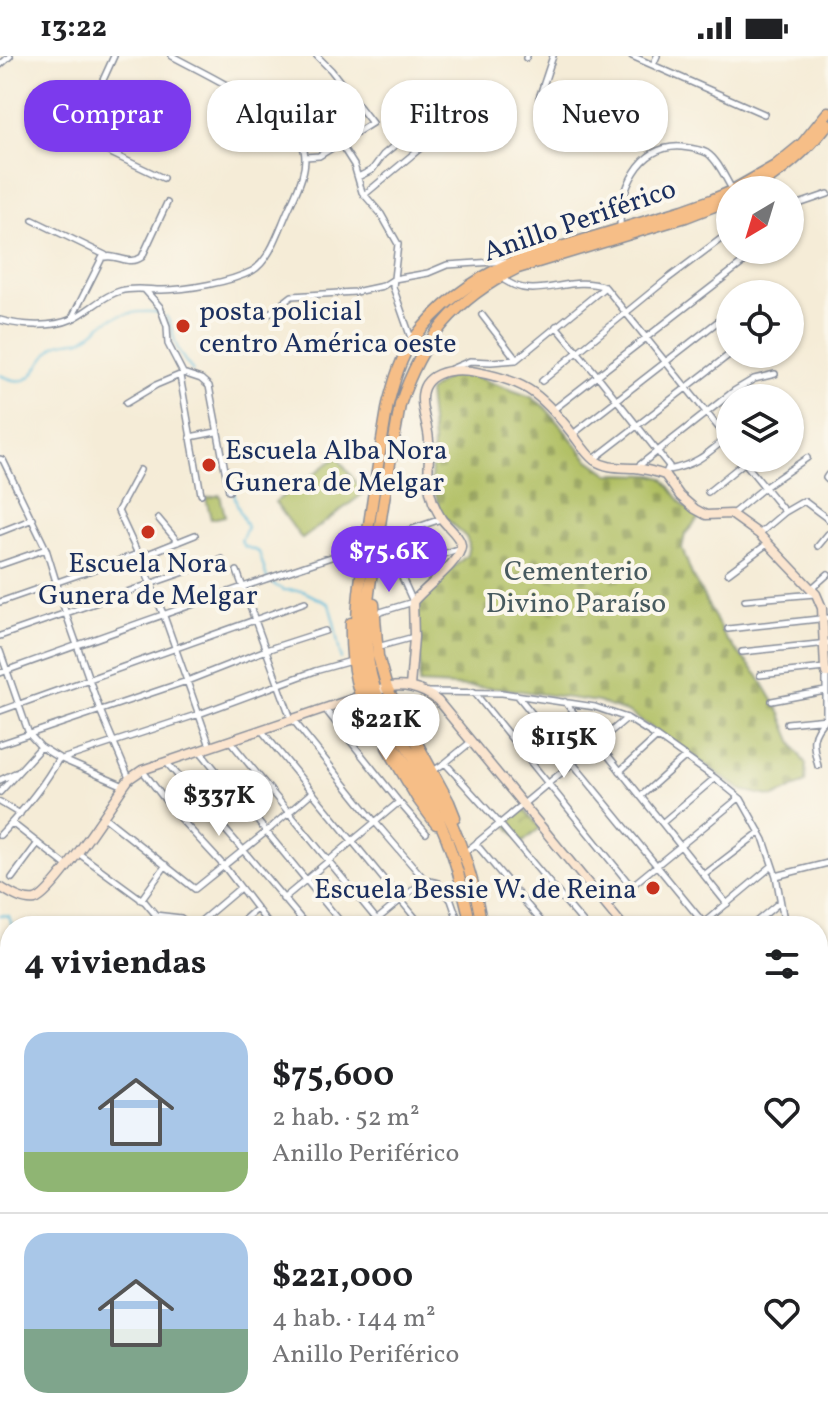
<!DOCTYPE html>
<html lang="es">
<meta charset="utf-8">
<style>
body{margin:0;font-family:Vollkorn,serif;background:#f2f2f2;color:#202124;height:100vh;display:flex;flex-direction:column;font-size:30px;white-space:nowrap}
*{box-sizing:border-box;margin:0}
p{font-size:26px;color:#757577}
.icon{flex:none;width:44px;height:44px;fill:none;stroke:currentColor;stroke-width:2;stroke-linecap:round;stroke-linejoin:round}
.map{position:relative;flex:1;overflow:hidden}
.panel{position:absolute;left:0px;top:860px;width:828px;height:512px;display:flex;flex-direction:column;background:#fff;border-radius:32px 32px 0 0;box-shadow:0 2px 6px #0004}
.panel>*{flex:none}
.banner{position:absolute;left:24px;top:24px;width:780px;height:72px;display:flex;gap:16px}
.needle{width:52px;rotate:218deg}
.fabs{position:absolute;left:716px;top:120px;display:grid;gap:16px}
.fabs a{display:grid;place-items:center;width:88px;height:88px;border-radius:50%;background:#fff;box-shadow:0 2px 6px #0004;font-size:40px}
.price{position:absolute;translate:-50% -68px;padding:0 18px;border-radius:28px;background:#fff;color:#222;font-size:26px;line-height:52px;filter:drop-shadow(0 2px 4px #0008)}
.price::after{content:'';position:absolute;left:50%;top:48px;width:24px;height:18px;margin-left:-12px;background:inherit;clip-path:polygon(0 0,100% 0,50% 100%)}
.price.active{background:#7c3aed;color:#fff}
ul{padding:0;list-style:none}
li{display:flex;align-items:center;gap:24px;height:200px;padding:0 24px}
li+li{border-top:2px solid #e0e0e0}
li span{display:grid;place-items:center;flex:none;width:224px;height:160px;border-radius:24px;color:#555}
li>.icon{margin-inline-start:auto}
span .icon{width:96px;height:96px;fill:#fffc;stroke-width:1}
li b{font-size:34px}
h2{display:flex;justify-content:space-between;align-items:center;height:96px;padding:0 24px;font-size:34px}
.chip{padding:0 28px;border-radius:32px;background:#fff;box-shadow:0 2px 6px #0004;font-size:28px;line-height:72px}
.chip.active{background:#7c3aed;color:#fff}
.status{display:flex;justify-content:space-between;align-items:center;height:56px;padding:0 40px;background:#fff;direction:ltr}
.status svg{height:22px;fill:currentColor}
.map>svg:first-child{display:block}
</style>
<div class="status"><b>13:22</b><svg viewBox="0 0 49 12"><path d="M0 12V9h3v3zM5 12V6h3v6zM10 12V3h3v9zM15 12V0h3v12zM26 1h20v11H26zM47 4h2v5h-2z"/></svg></div>
<div class="map">
<svg width="828" height="1372" viewBox="0 0 828 1372">
<defs>
<pattern id="cemetery-stones" width="16" height="16" patternUnits="userSpaceOnUse" patternTransform="scale(2)"><rect width="16" height="16" fill="#afbe60"/><path d="M2 7V4a2 2 0 0 1 4 0v3zM10 15v-3a2 2 0 0 1 4 0v3z" fill="#8e9b52"/></pattern>
<pattern id="park-crowns" width="20" height="18" patternUnits="userSpaceOnUse" patternTransform="scale(2)"><rect width="20" height="18" fill="#afbe60"/><path d="M2 6a3 3 0 1 1 6 0M12 15a3 3 0 1 1 6 0" fill="none" stroke="#8e9b52"/></pattern>
</defs>
<rect width="100%" height="100%" fill="#fbf7ec"/>
<filter id="ink" filterUnits="userSpaceOnUse"><feTurbulence type="fractalNoise" baseFrequency=".0125" numOctaves="2"/><feDisplacementMap in="SourceGraphic" scale="16" xChannelSelector="R" yChannelSelector="G"/><feConvolveMatrix kernelMatrix="1 2 1 2 8 2 1 2 1" color-interpolation-filters="sRGB"/></filter>
<filter id="wash" filterUnits="userSpaceOnUse"><feTurbulence type="fractalNoise" baseFrequency=".006" numOctaves="4" result="noise"/><feDisplacementMap in="SourceGraphic" scale="32" xChannelSelector="R" yChannelSelector="G"/><feGaussianBlur stdDeviation="1.8" result="paint"/><feColorMatrix in="noise" values="0 0 0 0 0 0 0 0 0 0 0 0 0 0 0 0 0 1.4 0 .05"/><feComposite in="paint" operator="in"/></filter>
<g filter="url(#wash)">
<rect width="100%" height="100%" fill="#f5ecd7"/>
<path fill="url(#cemetery-stones)" stroke="#65765f" stroke-width="2" d="M464,317L531,341L545,351L588,403L609,418L653,419L663,422L684,450L700,461L685,478L682,492L692,519L726,583L758,619L781,658L794,690L806,709L805,727L774,741L741,734L685,694L629,657L598,646L507,633L419,628L420,606L417,552L426,537L467,499L469,488L466,481L443,460L431,427L433,386L428,336L450,320Z"/>
<path fill="url(#park-crowns)" stroke="#65765f" stroke-width="2" d="M524,753L540,772L522,787L506,768Z"/>
<path fill="#afbe60" stroke="#65765f" stroke-width="2" d="M337,401L364,437L302,483L275,446Z
M220,439L225,460L211,463L206,442Z"/>
<g fill="none" stroke-linecap="round" stroke-linejoin="round">
<path stroke="#5ebbdc" stroke-width="2" d="M166,260C172,269 172,275 175,285C178,296 186,307 193,315
M0,319C39,338 33,304 57,289C63,285 74,286 81,284C89,280 95,275 101,269C116,257 142,254 161,257
M233,433L237,449L247,471L241,485L244,490L259,496L267,522
M268,525L283,534L303,535L329,548L334,566L341,603
M0,859L9,860L12,870
M0,1224L10,1242
M113,1362L114,1372
M486,1372H490"/>
<path stroke="#5ebbdc" stroke-width="6" d="M1,1193L10,1196
M0,1346L10,1347
M51,1362L62,1369"/>
</g>
</g>
<g filter="url(#ink)">
<g fill="none" stroke-linecap="round" stroke-linejoin="round">
<g stroke="#888e9a" stroke-width="8">
<path id="street" d="M114,0L77,81L163,122
M317,0L331,14L372,67L340,87
M632,0L764,58
M526,2L527,0
M0,9L10,0
M653,9L657,0
M549,55L541,50L539,42L553,0
M305,101L319,100L340,87L354,109L362,136L381,158L398,188L393,231L412,285
M358,121L372,114L383,99L407,79
M364,139L429,85
M790,151L828,138
M33,164L105,199
M620,171C620,135 638,88 682,91C690,92 700,93 707,97C718,104 725,122 732,133
M500,221C535,249 566,217 605,231L727,382
M145,234L160,251L167,270L168,288L183,317L201,323L209,330L229,435
M752,238L755,236
M482,259L516,303
M266,260L292,240L355,236L383,230L394,223L428,217L447,209L509,205
M72,262L102,202C116,196 128,211 142,201L167,147
M0,264C21,270 52,272 72,263C89,255 102,240 120,235C133,231 149,234 162,234C186,234 231,226 252,215C269,206 279,175 286,159C294,140 309,115 304,94C296,60 203,17 172,0
M556,270L597,319L669,410L665,419
M451,313L470,305L491,306L516,304L605,231
M180,320L201,438
M542,325L666,224L730,176
M126,347L156,329L182,318
M553,354L758,195
M573,378L730,256
M190,381L216,376
M0,403L3,404L46,493L66,558L100,654L129,722
M594,403L730,298
M744,406L785,456
M636,412L734,335L754,323L775,318
M668,414C697,409 708,397 730,379
M828,419L826,422L828,424
M708,436L750,402
M732,458L765,431L807,402
M158,462L178,486
M0,476L33,463
M759,478L785,456L804,445L828,463
M818,490L828,478
M138,498L118,455L140,414
M140,501L195,479
M0,509L46,493
M399,513L461,492
M237,515L290,660L375,766L425,824L438,827L451,844L460,870
M728,517L767,488
M811,533L828,518
M745,544L815,538
M0,546L138,498L164,560L210,690
M374,558L413,546C408,534 389,496 391,485C392,483 394,481 395,479L441,463
M728,573L828,562
M0,580L222,503
M377,591L414,581
M0,595L29,678L41,691L59,702L124,730
M742,596L828,587
M0,617C119,574 238,532 358,492
M760,619L825,612
M427,636L502,637L595,651L627,662L657,681L715,722L741,743L764,784L776,820L785,870
M474,636L631,830
M517,639L706,870
M772,645L825,635
M565,646L727,848
M325,653L399,746L426,777
M0,655L305,546
M787,667L827,663
M262,675L422,870
M230,685L382,870
M0,688L187,625L266,594L325,575
M200,695L344,870
M62,703L199,658L315,615L351,605
M167,707L243,794L307,870
M445,707L472,685
M818,710C813,689 809,679 826,663V617
M142,714L176,758L224,810L270,870
M433,715L445,707L500,768L586,870
M620,715L657,681
M0,724L15,717
M0,736L41,691
M641,740L685,701
M0,746L20,758
M104,761L195,833L266,776L311,737
M12,767L67,810
M662,767L715,722
M0,779C22,756 44,730 59,702
M476,788L545,870
M468,794L627,662
M78,797L145,846L165,870
M704,819L760,776
M776,820L828,807
M12,822L38,787
M283,843L399,746
M141,844L166,809
M607,850L739,742
M155,859L181,862L191,870
M195,870L240,832
M237,870L256,853
M369,870L425,824
M700,870L772,810
M751,870L780,846
M0,922L10,921
M818,925L828,923
M0,939L10,934
M818,953L828,965
M0,978H10
M818,1002L828,1014
M0,1011L10,1010
M0,1041L10,1036
M818,1057L828,1075
M818,1058L828,1050
M0,1075L10,1069
M0,1199L10,1202
M818,1200L828,1193
M818,1206L828,1220
M818,1288L828,1279
M0,1350H10
M42,1362L57,1372
M143,1362L151,1372
M177,1362L185,1372
M207,1362L214,1372
M238,1362L245,1372
M413,1362L419,1372
M458,1362L465,1372
M494,1362L499,1372
M521,1362L525,1372
M547,1362L552,1372
M589,1362L594,1372
M617,1362L623,1372
M699,1362L705,1372
M327,1370L343,1362
M311,1372L322,1365L329,1372
M367,1372L373,1368L382,1367
M563,1372L579,1362
M668,1372L688,1362
M731,1372L748,1362
M775,1372L783,1363"/>
</g>
<g stroke="#888e9a" stroke-width="11">
<path id="secondary" d="M410,631L414,581L413,546C423,533 460,506 461,491C462,481 446,470 441,462C438,457 435,451 433,446C425,423 430,408 429,386C429,372 422,358 422,344C421,317 450,312 471,315C523,324 539,335 571,376C579,386 585,397 594,404C607,413 621,411 635,412C645,413 656,416 665,419L680,440L695,453L706,459L731,458L759,478L816,538L822,552L825,612L826,617H828
M380,634C401,626 422,632 438,645L623,870
M0,831C10,837 23,846 35,844C52,840 111,749 124,730L129,723L142,714L361,640
M818,1140L828,1134
M422,1372L435,1362"/>
</g>
<g stroke="#888e9a" stroke-width="13">
<path id="highway" d="M733,134L775,110L802,88L828,56
M751,134C782,117 806,96 828,68
M374,548L378,600L387,632L449,746L455,761
M351,567C350,600 354,634 371,663
M387,691L417,742L436,768
M471,870C461,822 448,774 422,732C406,705 383,679 371,649C347,591 359,528 369,468C375,428 381,388 388,348C394,326 400,303 413,284C439,248 474,223 514,205L683,154L711,144L730,136
M482,870C473,817 454,762 424,717C407,689 386,664 375,633C358,582 370,526 379,476C385,434 393,391 400,349C421,284 456,242 518,212L686,161L730,144
M268,1372L280,1362
M280,1372L293,1362"/>
</g>
<use href="#street" stroke="#fff" stroke-width="5"/>
<use href="#secondary" stroke="#fbe5cf" stroke-width="8"/>
<use href="#highway" stroke="#f6be87" stroke-width="10"/>
</g>
</g>
<g fill="#c8321e" stroke="#fbf7ec" stroke-width="3">
<circle cx="183" cy="270" r="8"/>
<circle cx="209" cy="409" r="8"/>
<circle cx="148" cy="476" r="8"/>
<circle cx="653" cy="832" r="8"/>
</g>
<g text-anchor="middle" stroke-width="8" stroke-linejoin="round" paint-order="stroke">
<g font-size="28" fill="#1b2f5e" stroke="#fbf7ec">
<text transform="translate(579 163) rotate(-19)" y="10">Anillo Periférico</text>
</g>
<g font-size="28" fill="#1b2f5e" stroke="#fbf7ec" text-anchor="start">
<text x="199" y="264">posta policial<tspan x="199" dy="32">centro América oeste</tspan></text>
<text x="225" y="403">Escuela Alba Nora<tspan x="225" dy="32">Gunera de Melgar</tspan></text>
<text x="148" y="516" text-anchor="middle">Escuela Nora<tspan x="148" dy="32">Gunera de Melgar</tspan></text>
<text x="637" y="842" text-anchor="end">Escuela Bessie W. de Reina</text>
</g>
<g font-size="28" fill="#475a5f" stroke="#fbf7ec">
<text x="576" y="524">Cementerio<tspan x="576" dy="32">Divino Paraíso</tspan></text>
</g>
</g>
</svg>
<div class="fabs">
<a><svg class="needle" viewBox="-14 -14 28 28"><path d="M0-13l5 13h-10z" fill="#e53935"/><path d="M0 13l5-13h-10z" fill="#757577"/></svg></a>
<a><svg class="icon" aria-label="locate" viewBox="0 0 24 24"><circle cx="12" cy="12" r="6"/><path d="M12 2v4M12 18v4M2 12h4M18 12h4"/></svg></a>
<a><svg class="icon" aria-label="layers" viewBox="0 0 24 24"><path d="M12 4l9 5-9 5-9-5zM3 14l9 5 9-5"/></svg></a>
</div>
<b class="price active" style="left:389px;top:538px">$75.6K</b>
<b class="price" style="left:386px;top:706px">$221K</b>
<b class="price" style="left:564px;top:724px">$115K</b>
<b class="price" style="left:219px;top:782px">$337K</b>
<div class="banner">
<a class="chip active">Comprar</a>
<a class="chip">Alquilar</a>
<a class="chip">Filtros</a>
<a class="chip">Nuevo</a>
</div>
<section class="panel">
<h2>4 viviendas<svg class="icon" aria-label="filters" viewBox="0 0 24 24"><path d="M4 7h16M4 17h16"/><circle cx="9" cy="7" r="2"/><circle cx="15" cy="17" r="2"/></svg></h2>
<ul>
<li><span style="background:linear-gradient(#a9c7e8 75%,#8fb573 0)"><svg class="icon" aria-label="home" viewBox="0 0 24 24"><path d="M3 11l9-7 9 7M6 9v11h12V9"/></svg></span><div><b>$75,600</b><p>2 hab. · 52 m²</p><p>Anillo Periférico</p></div><svg class="icon" aria-label="heart" viewBox="0 0 24 24"><path d="M12 20l-8-8c-3-5 5-10 8-4 3-6 11-1 8 4z"/></svg></li>
<li><span style="background:linear-gradient(#a9c7e8 60%,#7fa58c 0)"><svg class="icon" aria-label="home" viewBox="0 0 24 24"><path d="M3 11l9-7 9 7M6 9v11h12V9"/></svg></span><div><b>$221,000</b><p>4 hab. · 144 m²</p><p>Anillo Periférico</p></div><svg class="icon" aria-label="heart" viewBox="0 0 24 24"><path d="M12 20l-8-8c-3-5 5-10 8-4 3-6 11-1 8 4z"/></svg></li>
</ul>
</section>
</div>
